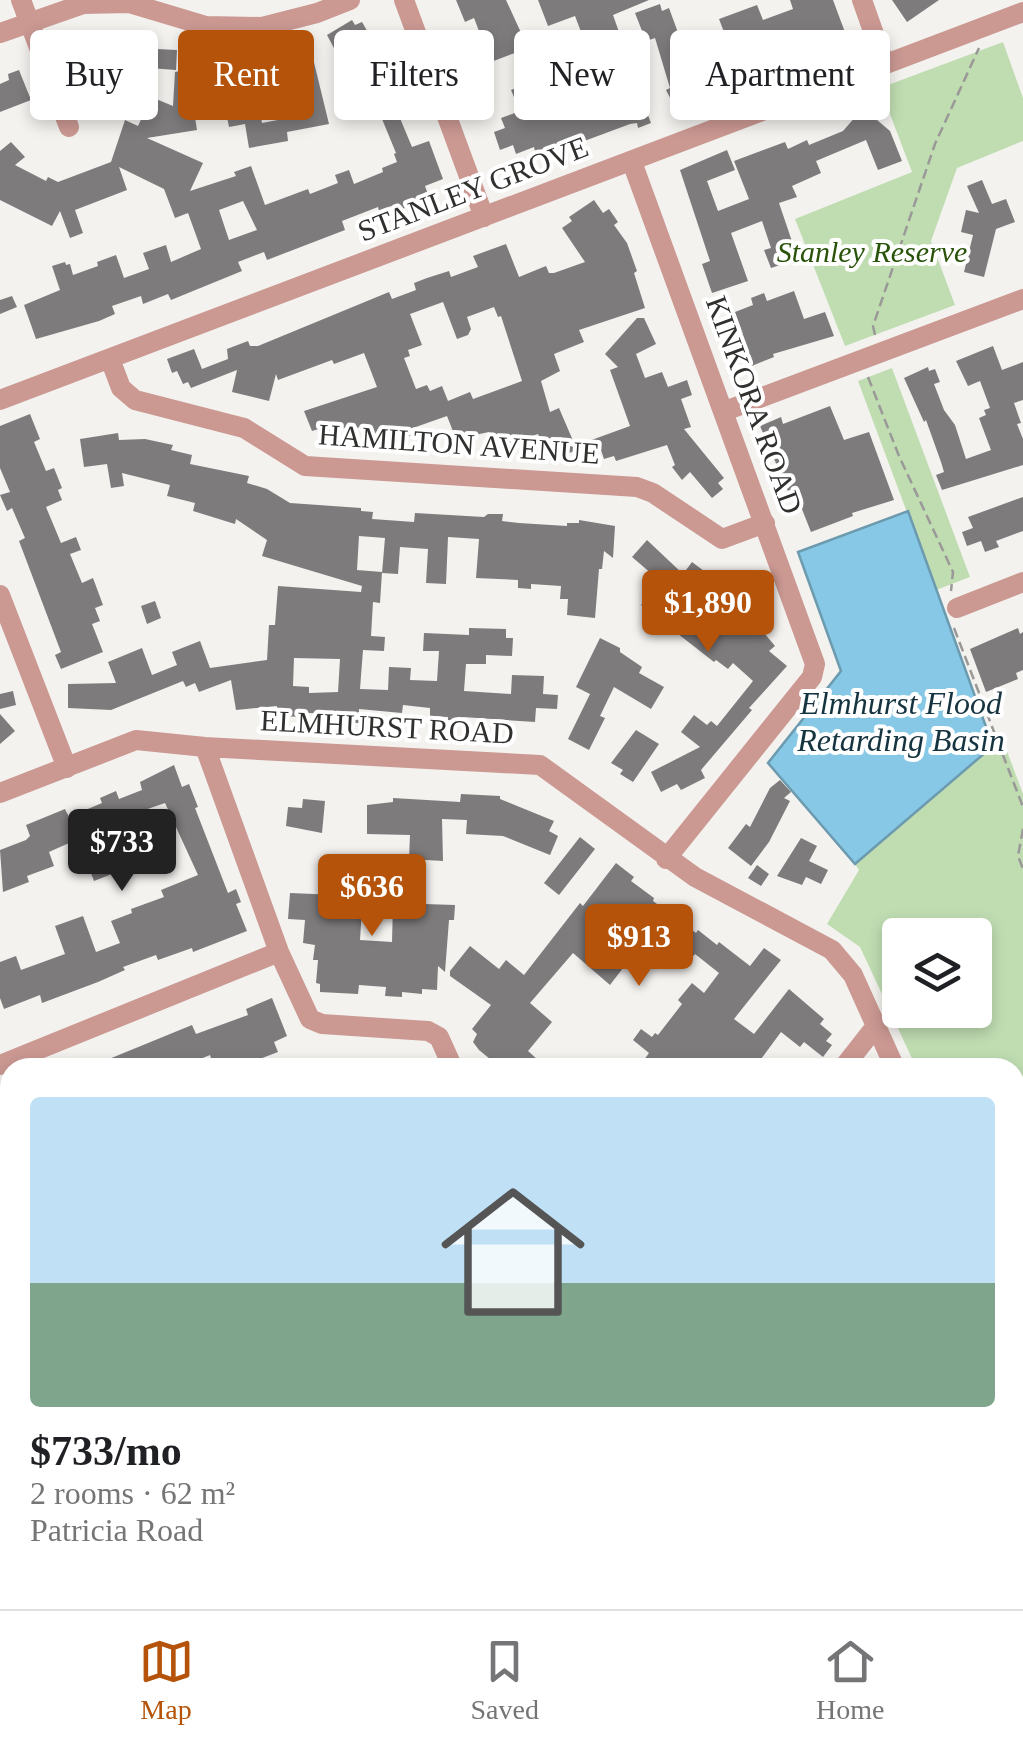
<!DOCTYPE html>
<meta charset="utf-8">
<style>
body{margin:0;font-family:Georgia,serif;background:#f2f2f2;color:#202124;height:100vh;display:flex;flex-direction:column;font-size:38px;white-space:nowrap}
*{box-sizing:border-box;margin:0}
p{font-size:32px;color:#757577}
.icon{flex:none;width:55px;height:55px;fill:none;stroke:currentColor;stroke-width:2;stroke-linecap:round;stroke-linejoin:round}
.map{position:relative;flex:1;overflow:hidden}
.side{position:absolute;left:0px;top:1058px;width:1025px;height:552px;display:flex;flex-direction:column;background:#fff;border-radius:30px 30px 0 0;box-shadow:0 5px 15px #0003}
.side>*{flex:none}
.guide{position:absolute;left:30px;top:30px;width:965px;height:90px;display:flex;gap:20px}
.fabs{position:absolute;left:882px;top:918px;display:grid;gap:20px}
.fabs a{display:grid;place-items:center;width:110px;height:110px;border-radius:10px;background:#fff;box-shadow:0 5px 15px #0003;font-size:50px}
.price{position:absolute;translate:-50% -85px;padding:0 22px;border-radius:10px;background:#b45309;color:#fff;font-size:32px;line-height:65px;filter:drop-shadow(0 2px 5px #0008)}
.price::after{content:'';position:absolute;left:50%;top:60px;width:30px;height:22px;margin-left:-15px;background:inherit;clip-path:polygon(0 0,100% 0,50% 100%)}
.price.active{background:#222;color:#fff}
ul{padding:0;list-style:none}
li{display:grid;align-content:center;gap:20px;height:530px;padding:0 30px}
li span{display:grid;place-items:center;height:310px;border-radius:10px;color:#555}
li>.icon{margin-inline-start:auto}
span .icon{width:180px;height:180px;fill:#fffc;stroke-width:1}
li b{font-size:42px}
.chip{padding:0 35px;border-radius:10px;background:#fff;box-shadow:0 5px 15px #0003;font-size:35px;line-height:90px}
.chip.active{background:#b45309;color:#fff}
.tab-bar{display:flex;justify-content:space-around;align-items:center;height:140px;border-top:2px solid #e0e0e0;background:#fff;font-size:28px;color:#757577}
.tab-bar a{display:grid;justify-items:center;gap:5px}
.tab-bar .active{color:#b45309}
.map>svg:first-child{display:block}
</style>
<div class="map">
<svg width="1023" height="1609" viewBox="0 0 1023 1609">
<rect width="100%" height="100%" fill="#f3f2ef"/>
<path fill="#c0ddb2" fill-rule="evenodd" d="M1003,42L1023,98V141L957,168L931,241L955,305L845,346L795,219L912,172L880,88Z
M892,368L970,577L936,590L858,381Z
M1002,738L1023,794V1259L1015,1265V1068L916,1067L860,947L827,924L859,870L855,864ZM975,935V1010H900V935Z"/>
<path fill="#86c8e5" stroke="#6c9aae" stroke-width="2.5" d="M908,511L993,746L855,864L768,763L841,671L798,552Z"/>
<path fill="#7e7b7d" fill-rule="evenodd" d="M456,0H506L528,48L491,62L474,18L465,22Z
M538,0H649L613,15L625,49L617,55L627,84L635,82L651,123L638,128L637,123L630,124L579,143L577,137L535,152L534,147L516,154L513,145L500,150L494,132L505,128L501,118L520,111L511,90L553,74L547,59L586,45L575,16L548,26ZM601,72L613,106L584,116L572,83Z
M790,0H833L846,35L831,41L833,46L820,51L817,45L792,55L795,62L782,67L779,59L755,69L757,75L743,81L719,19L757,5L763,20L793,9Z
M892,0H939L907,22Z
M660,4L662,11L669,8L680,38L699,31L714,72L698,79L706,102L678,113L666,90L670,88L655,38L646,41L635,13Z
M352,20L355,25L362,22L369,34L364,36L395,82L387,87L412,147L429,141L443,179L425,186L429,197L394,213L391,206L379,211L378,207L342,221L345,230L267,260L264,252L238,262L242,271L171,300L168,294L143,304L141,296L112,306L115,314L99,321L36,339L24,305L60,290L52,266L65,262L66,265L70,264L73,275L98,266L97,262L116,255L124,278L149,269L143,253L166,245L171,262L201,249L188,213L175,218L164,189L119,167L127,190L75,210L83,233L70,238L60,211L52,226L0,200V151L11,142L25,157L15,165L46,181L48,177L58,182L111,162L125,120L138,126L150,100L155,103L156,99L173,106L175,72L205,66L206,72L221,70L227,72L287,60L285,51L310,46L329,124L287,132L288,141L249,148L245,124L229,127L225,107L194,111L197,130L147,138L203,163L190,191L236,176L234,172L251,166L265,205L308,189L310,194L338,183L335,175L349,170L354,184L383,172L382,168L397,162L394,154L396,153L375,102L355,114L341,90L353,84L327,35ZM302,81L307,107L287,111L288,118L262,123L257,96L273,92L272,87ZM243,201L257,230L229,240L219,210Z
M96,37L101,49L109,45L120,72L82,90L70,62L87,55L82,42Z
M136,48L177,50L176,70L135,67Z
M19,70L31,100L0,112V84L9,80L8,74Z
M863,108L890,131L902,161L878,170L866,140L816,161L821,173L792,186L797,197L779,203L798,259L771,268L764,250L771,248L762,221L731,233L748,281L712,293L702,264L710,261L680,170L727,150L735,170L707,181L718,211L749,199L734,161L785,142L788,149L807,140L809,145L843,131Z
M982,180L992,204L1006,199L1015,222L996,229L984,277L964,272L973,235L961,232L966,210L979,213L967,186Z
M594,200L603,213L609,209L618,222L614,225L627,243L637,271L634,273L645,308L579,330L584,342L554,354L560,371L541,381L550,412L559,408L577,450L564,455L562,450L546,453L538,434L507,445L505,439L493,444L489,432L456,439L447,416L410,429L412,435L398,440L396,433L374,441L368,424L351,430L350,426L325,435L322,428L312,431L304,411L377,387L364,353L334,364L332,360L278,380L276,374L269,401L232,392L237,370L191,388L188,382L183,384L177,371L172,373L167,359L194,349L202,369L228,359L227,349L248,341L250,346H258L389,292L392,299L416,290L414,283L427,278L449,271L451,277L478,267L473,256L506,244L519,277L546,266L549,273H554L585,262L562,228L572,221L569,217ZM443,302L457,339L468,335L471,329L467,317L494,307L498,317L501,316L522,381L473,399L470,392L448,401L442,386L430,391L427,385L416,389L404,358L410,356L408,350L422,345L410,314Z
M794,291L804,319L825,312L834,336L773,354L774,357L749,367L737,336L743,334L735,312L753,305L751,298L764,293L767,301Z
M12,296L17,307L0,314V300Z
M637,318H644L656,344L636,354L645,378L662,372L668,387L687,380L692,395L681,399L691,427L684,429L724,478L718,483L723,489L712,498L690,472L682,480L672,467L675,465L667,445L616,461L614,456L604,459L601,450L586,442L630,426L610,370L618,367L605,354Z
M993,346L1002,370L1023,362V400L1014,403L1021,423L1017,424L1023,439V465L942,490L936,475L944,472L941,462L926,420L924,422L904,378L928,367L929,371L935,369L940,382L934,384L944,410L955,425L966,459L991,450L979,418L986,415L984,410L990,408L980,381L968,386L956,361Z
M830,406L844,440L869,432L894,500L852,513L853,516L811,532L796,494L790,496L760,426L781,417L783,424Z
M30,414L40,439L34,442L46,471L54,468L62,488L58,490L62,500L46,507L61,543L76,537L81,550L70,554L82,583L93,578L103,605L95,608L100,621L92,624L103,652L61,669L55,655L61,652L19,541L25,538L12,508L7,511L0,495L10,492L0,468V426Z
M118,433L119,440L145,439L173,445L171,450L192,455L190,464L249,476L247,483L267,489L290,503L361,508V511L373,512L372,519L414,522L415,513L484,517L488,514H503L502,521L519,523L567,526V523H579V520L615,526L613,558L604,551L602,569H599L595,618L567,615L568,599H560L561,586L531,584V589L518,588V580L476,578L479,539L448,537L446,584L426,583L428,549L400,547L398,574L382,573L385,538L359,536L357,570L382,572L380,603L373,602L371,636L385,637L384,651L363,650L360,689L388,690L389,667L411,668L410,680L437,681L439,651H423L424,633L469,635V628L506,629V638H513L512,656L486,655V664H466L464,691L511,694L512,675L544,676L543,694L558,695L557,709L536,708L535,722L463,717V720H448V717L430,716V708L403,705L402,713L359,709V723L335,722V714L308,713L307,717L276,716L277,706L236,710L231,680L199,692L195,683L186,687L183,681L111,710L68,708V684L116,683L108,662L142,648L152,675L177,665L172,652L200,641L210,668L267,660L269,625H275L278,586L361,592L362,586L262,556L267,540L236,519L235,524L193,511L195,503L167,496L170,485L122,473L124,486L111,488L107,464L84,467L80,439ZM294,658L340,659L338,692L309,693V687L293,686Z
M1023,497V531L996,541L999,547L985,552L981,541L967,546L962,532L973,528L968,517Z
M647,540L683,574L692,562L708,574L698,587L723,608L727,602L738,610L743,604L765,621L760,628L775,646L769,651L787,666L749,708L752,710L701,770L705,778L681,790L677,784L661,792L651,772L700,747L681,732L694,715L707,725L711,721L717,726L753,681L733,663L728,669L716,660L714,662L641,605L660,581L632,557Z
M155,601L161,618L147,624L141,606Z
M1018,628L1020,634L1023,632V670L1016,673L1018,679L986,692L970,649Z
M600,638L620,648V652L642,667L639,673L664,687L651,709L614,687L600,716L605,718L589,750L568,739L590,694L576,687Z
M13,691L16,705L0,709V694Z
M0,714L15,731L0,744Z
M636,730L659,744L633,782L620,774L623,770L611,763Z
M174,765L182,787L189,784L198,807L195,808L228,893L236,889L241,902L236,904L247,931L193,952L192,948L158,960L156,955L123,967L125,970L98,982L42,1003L40,995L4,1009L0,998V962L16,956L21,970L65,954L55,926L83,916L96,952L120,943L111,921L132,913L131,909L164,897L161,890L198,875L165,803L136,813L142,831L133,834L138,846L126,851L112,817L89,826L102,860L116,855L122,870L94,881L78,839L49,852L54,866L27,876L29,882L3,892L0,850L26,840L30,836L26,825L65,809L69,817L102,803L100,798L116,791L119,799L142,790L140,782Z
M780,780L791,792L784,798L790,801L769,842L751,866L728,848L746,824L750,827L770,788Z
M461,794L500,796V799L554,821L549,831L558,836L550,855L503,836L466,834L467,820L442,819L443,861L409,859L410,835L367,834V805L393,802V798L460,802Z
M303,799L325,801L322,833L286,826L288,807L302,808Z
M580,837L595,849L559,895L544,883Z
M801,838L817,846L809,861L828,870L821,884L806,877L802,885L777,876Z
M360,858L375,859L373,894L363,893L360,940L392,942L393,903L455,905L454,920H449L445,972L438,966L437,990L422,989V994L402,992V997L385,996L386,987L359,985L358,994L320,992V984L316,983L318,960H313L315,945L303,943L305,920L288,919L290,893L337,895L339,867L359,869Z
M616,863L634,877L631,881L654,898L653,901L696,933L698,930L717,945L719,942L750,966L764,948L781,960L734,1019L754,1034L789,989L824,1019L820,1024L832,1034L826,1041L832,1045L823,1057L804,1042L800,1047L781,1032L761,1059L771,1068H680L668,1058L661,1068H638L649,1053L633,1040L641,1029L652,1037L655,1033L658,1035L682,1004L678,1000L692,983L704,993L719,973L695,954L683,968L633,925L608,957L623,968L610,985L573,953L530,1003L552,1022L528,1051L547,1068H501L479,1050L473,1042L477,1034L472,1029L491,1005L450,976V971L470,946L499,969L506,960L524,975L580,903L583,906Z
M757,865L769,874L761,886L748,878Z
M272,998L287,1036L274,1042L278,1052L257,1060V1068H214L210,1055L178,1068H87L192,1025L196,1034L248,1015L246,1009Z"/>
<g fill="none" stroke-linecap="round" stroke-linejoin="round">
<path stroke="#9a9997" stroke-width="2.5" stroke-dasharray="10 5" stroke-linecap="butt" d="M875,335L873,326L935,144L979,48
M868,377L899,456L953,572L951,591
M954,628L1023,807
M1023,829L1018,856L1023,869"/>
<path stroke="#cb9892" stroke-width="20" d="M21,0L69,127
M404,0L484,217
M862,0L885,65
M0,33L83,4L129,3L206,26L262,27L317,13L350,0
M632,162L815,664L812,677L666,859
M110,359L121,388L135,400L244,428L305,466L637,487L653,493L722,539L765,523
M0,400L1023,12
M725,411L1023,299
M0,595L67,768
M957,608L1023,582
M205,747L279,952L310,1019L322,1024L428,1031L439,1037L453,1068
M0,793L136,740L205,747L540,765L695,877L832,950L853,975L895,1068
M0,1065L279,952
M843,1068L876,1026
M0,1152L10,1178
M0,1303L10,1300
M1015,1582L1023,1595
M177,1600L181,1609
M379,1600L383,1609
M678,1600L690,1609
M0,1605L12,1600"/>
<path stroke="#a04943" stroke-width="25" d="M1015,1300L1023,1292
M1015,1351L1023,1341
M773,1609L780,1600
M812,1609L819,1600"/>
</g>
<g text-anchor="middle" stroke-width="8" stroke-linejoin="round" paint-order="stroke">
<g font-size="30" fill="#30302e" stroke="#fff">
<text transform="translate(473 189) rotate(-21)" y="10">STANLEY GROVE</text>
<text transform="translate(754 405) rotate(70)" y="10">KINKORA ROAD</text>
<text transform="translate(459 444) rotate(4)" y="10">HAMILTON AVENUE</text>
<text transform="translate(387 727) rotate(3)" y="10">ELMHURST ROAD</text>
</g>
<g font-size="30" font-style="italic" fill="#2a530a" stroke="#fff">
<text x="872" y="262">Stanley Reserve</text>
</g>
<g font-size="32" font-style="italic" fill="#153440" stroke="#fff">
<text x="901" y="714">Elmhurst Flood<tspan x="901" dy="37">Retarding Basin</tspan></text>
</g>
</g>
</svg>
<div class="fabs">
<a><svg class="icon" aria-label="layers" viewBox="0 0 24 24"><path d="M12 4l9 5-9 5-9-5zM3 14l9 5 9-5"/></svg></a>
</div>
<b class="price" style="left:708px;top:655px">$1,890</b>
<b class="price active" style="left:122px;top:894px">$733</b>
<b class="price" style="left:372px;top:939px">$636</b>
<b class="price" style="left:639px;top:989px">$913</b>
<div class="guide">
<a class="chip">Buy</a>
<a class="chip active">Rent</a>
<a class="chip">Filters</a>
<a class="chip">New</a>
<a class="chip">Apartment</a>
</div>
<section class="side">
<ul>
<li><span style="background:linear-gradient(#bfe0f5 60%,#7fa58c 0)"><svg class="icon" aria-label="home" viewBox="0 0 24 24"><path d="M3 11l9-7 9 7M6 9v11h12V9"/></svg></span><div><b>$733/mo</b><p>2 rooms · 62 m²</p><p>Patricia Road</p></div></li>
</ul>
</section>
</div>
<nav class="tab-bar">
<a class="active"><svg class="icon" aria-label="map" viewBox="0 0 24 24"><path d="M3 6l6-2 6 2 6-2v14l-6 2-6-2-6 2zM9 4v14M15 6v14"/></svg>Map</a>
<a><svg class="icon" aria-label="saved" viewBox="0 0 24 24"><path d="M7 4h10v16l-5-4-5 4z"/></svg>Saved</a>
<a><svg class="icon" aria-label="home" viewBox="0 0 24 24"><path d="M3 11l9-7 9 7M6 9v11h12V9"/></svg>Home</a>
</nav>
